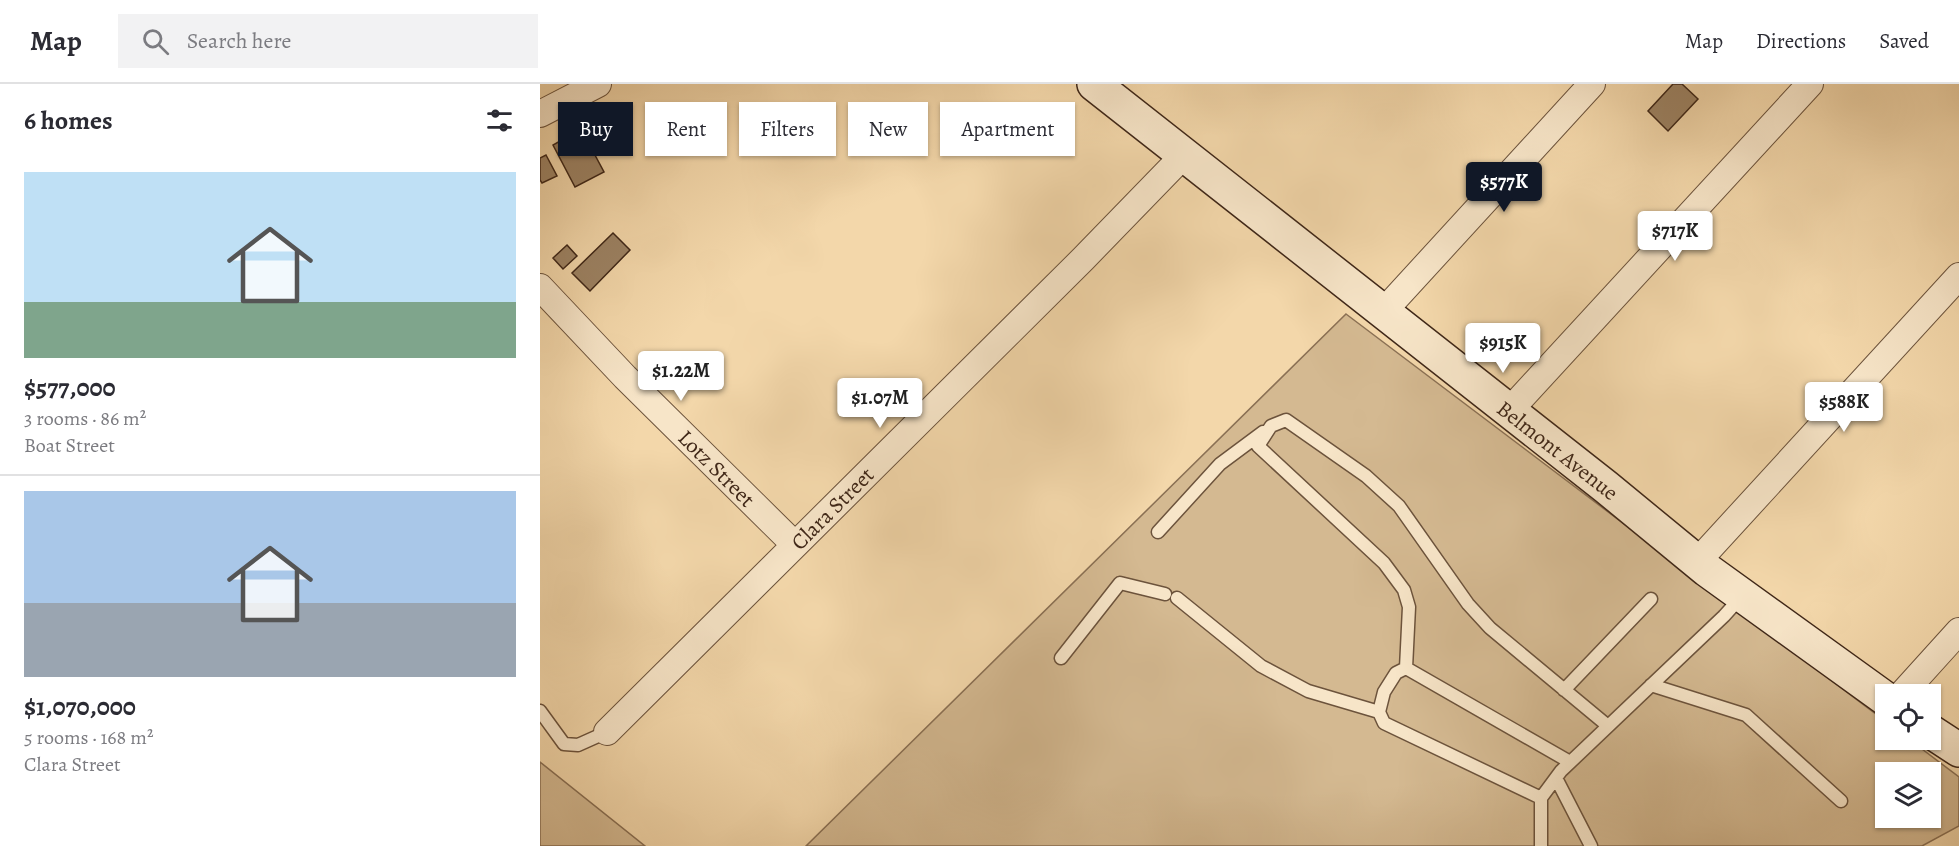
<!DOCTYPE html>
<meta charset="utf-8">
<style>
body{margin:0;font-family:Alegreya,serif;background:#f2f2f3;color:#2b2b33;height:100vh;display:flex;flex-direction:column;font-size:22px;white-space:nowrap}
*{box-sizing:border-box;margin:0}
p{font-size:20px;color:#7c7c81}
.icon{flex:none;width:33px;height:33px;fill:none;stroke:currentColor;stroke-width:2;stroke-linecap:round;stroke-linejoin:round}
.map{position:relative;flex:1;overflow:hidden}
.details{display:flex;flex-direction:column;background:#fff;width:540px}
.details>*{flex:none}
.guide{position:absolute;left:18px;top:18px;width:570px;height:54px;display:flex;gap:12px}
.fabs{position:absolute;left:1335px;top:600px;display:grid;gap:12px}
.fabs a{display:grid;place-items:center;width:66px;height:66px;border-radius:0px;background:#fff;box-shadow:0 2px 4px #0004;font-size:30px}
.price{position:absolute;translate:-50% -51px;padding:0 14px;border-radius:6px;background:#fff;color:#222;font-size:20px;line-height:39px;filter:drop-shadow(0 2px 3px #0008)}
.price::after{content:'';position:absolute;left:50%;top:36px;width:18px;height:14px;margin-left:-9px;background:inherit;clip-path:polygon(0 0,100% 0,50% 100%)}
.price.selected{background:#111827;color:#fff}
ul{padding:0;list-style:none}
li{display:grid;align-content:center;gap:12px;height:318px;padding:0 24px}
li+li{border-top:2px solid #e1e1e2}
li span{display:grid;place-items:center;height:186px;border-radius:0px;color:#555}
li>.icon{margin-inline-start:auto}
span .icon{width:108px;height:108px;fill:#fffc;stroke-width:1}
li b{font-size:26px}
h2{display:flex;justify-content:space-between;align-items:center;height:72px;padding:0 24px;font-size:26px}
.chip{padding:0 21px;border-radius:0px;background:#fff;box-shadow:0 2px 4px #0004;font-size:21px;line-height:54px}
.chip.selected{background:#111827;color:#fff}
header{display:flex;align-items:center;gap:36px;box-sizing:border-box;height:84px;padding:0 30px;background:#fff;border-bottom:2px solid #e1e1e2}
header strong{font-size:28px}
nav{display:flex;gap:33px;margin-inline-start:auto;font-size:21px}
.search{width:420px;height:54px;background:#f2f2f3;display:flex;align-items:center;gap:15px;box-sizing:border-box;padding:0 21px;border-radius:0px;color:#7c7c81;font-size:22px}
main{display:flex;flex:1;min-height:0}
.map>svg:first-child{display:block}
</style>
<header>
<strong>Map</strong>
<div class="search"><svg class="icon" aria-label="search" viewBox="0 0 24 24"><circle cx="10" cy="10" r="6"/><path d="M15 15l6 6"/></svg>Search here</div>
<nav><a>Map</a><a>Directions</a><a>Saved</a></nav>
</header>
<main>
<section class="details">
<h2>6 homes<svg class="icon" aria-label="filters" viewBox="0 0 24 24"><path d="M4 7h16M4 17h16"/><circle cx="9" cy="7" r="2"/><circle cx="15" cy="17" r="2"/></svg></h2>
<ul>
<li><span style="background:linear-gradient(#bfe0f5 70%,#7fa58c 0)"><svg class="icon" aria-label="home" viewBox="0 0 24 24"><path d="M3 11l9-7 9 7M6 9v11h12V9"/></svg></span><div><b>$577,000</b><p>3 rooms · 86 m²</p><p>Boat Street</p></div></li>
<li><span style="background:linear-gradient(#a9c7e8 60%,#9aa5b1 0)"><svg class="icon" aria-label="home" viewBox="0 0 24 24"><path d="M3 11l9-7 9 7M6 9v11h12V9"/></svg></span><div><b>$1,070,000</b><p>5 rooms · 168 m²</p><p>Clara Street</p></div></li>
</ul>
</section>
<div class="map">
<svg width="1419" height="762" viewBox="0 0 1419 762">
<rect width="100%" height="100%" fill="#f3d7aa"/>
<filter id="stains"><feTurbulence type="fractalNoise" baseFrequency=".00333" numOctaves="4"/><feColorMatrix values="0 0 0 0 .2 0 0 0 0 .09 0 0 0 0 .02 0 0 0 .5 -.17"/></filter>
<radialGradient id="worn" r=".72"><stop offset=".6" stop-color="#630" stop-opacity="0"/><stop offset="1" stop-color="#630" stop-opacity=".3"/></radialGradient>
<path fill="#d4b991" stroke="#8a7054" stroke-width="1.5" fill-rule="evenodd" d="M806,230L1345,637L1346,656H1370L1419,693V742L1382,762H266ZM1346,688H1390V734H1346Z
M0,678L105,762H0Z"/>
<path fill="#9d8364" stroke="#3f2718" stroke-width="1.5" d="M1133,0H1142L1158,15L1128,47L1108,27Z
M41,45L64,88L35,103L13,61Z
M6,71L17,92L2,99L0,96V74Z
M73,149L90,166L50,207L32,189Z
M27,161L37,172L23,185L13,174Z"/>
<g fill="none" stroke-linecap="round" stroke-linejoin="round">
<g stroke="#6c533c" stroke-width="15">
<path id="service" d="M618,448L680,380L723,348
M637,514L721,582L768,607L839,628
M521,574L580,499L625,510
M866,584L869,523L864,506L844,479L718,362L731,342L746,336L826,392L859,422L928,520L950,544L1068,642
M1111,601L1206,631L1301,717
M1024,606L1111,515
M0,627L24,660L38,661L67,648
M1016,694L1051,762
M1001,714L844,639L839,628L844,608L856,589L866,584L1030,678
M1001,762V714L1021,687L1184,532L1202,512"/>
</g>
<g stroke="#6c533c" stroke-width="28">
<path id="minor" d="M0,30L58,0
M0,203L85,293L255,461
M843,228L1052,0
M969,327L1270,0
M1157,478L1419,192
M1362,610L1419,547
M67,648L543,175L643,72"/>
</g>
<g stroke="#3f2718" stroke-width="36">
<path id="secondary" d="M554,0L1066,403L1167,486L1346,615
M1390,647L1419,666"/>
</g>
<use href="#service" stroke="#f7e5c8" stroke-width="12"/>
<use href="#minor" stroke="#f7e5c8" stroke-width="26"/>
<use href="#secondary" stroke="#f7e5c8" stroke-width="33"/>
</g>
<g text-anchor="middle" stroke-width="6" stroke-linejoin="round" paint-order="stroke">
<g font-size="22" fill="#3f2718" stroke="#f7e5c8">
<text transform="translate(1018 366) rotate(38)" y="8">Belmont Avenue</text>
<text transform="translate(177 384) rotate(45)" y="8">Lotz Street</text>
<text transform="translate(292 424) rotate(-45)" y="8">Clara Street</text>
</g>
</g>
<rect width="100%" height="100%" filter="url(#stains)"/>
<rect width="100%" height="100%" fill="url(#worn)"/>
</svg>
<div class="fabs">
<a><svg class="icon" aria-label="locate" viewBox="0 0 24 24"><circle cx="12" cy="12" r="6"/><path d="M12 2v4M12 18v4M2 12h4M18 12h4"/></svg></a>
<a><svg class="icon" aria-label="layers" viewBox="0 0 24 24"><path d="M12 4l9 5-9 5-9-5zM3 14l9 5 9-5"/></svg></a>
</div>
<b class="price selected" style="left:964px;top:129px">$577K</b>
<b class="price" style="left:1135px;top:178px">$717K</b>
<b class="price" style="left:963px;top:290px">$915K</b>
<b class="price" style="left:141px;top:318px">$1.22M</b>
<b class="price" style="left:340px;top:345px">$1.07M</b>
<b class="price" style="left:1304px;top:349px">$588K</b>
<div class="guide">
<a class="chip selected">Buy</a>
<a class="chip">Rent</a>
<a class="chip">Filters</a>
<a class="chip">New</a>
<a class="chip">Apartment</a>
</div>
</div>
</main>
